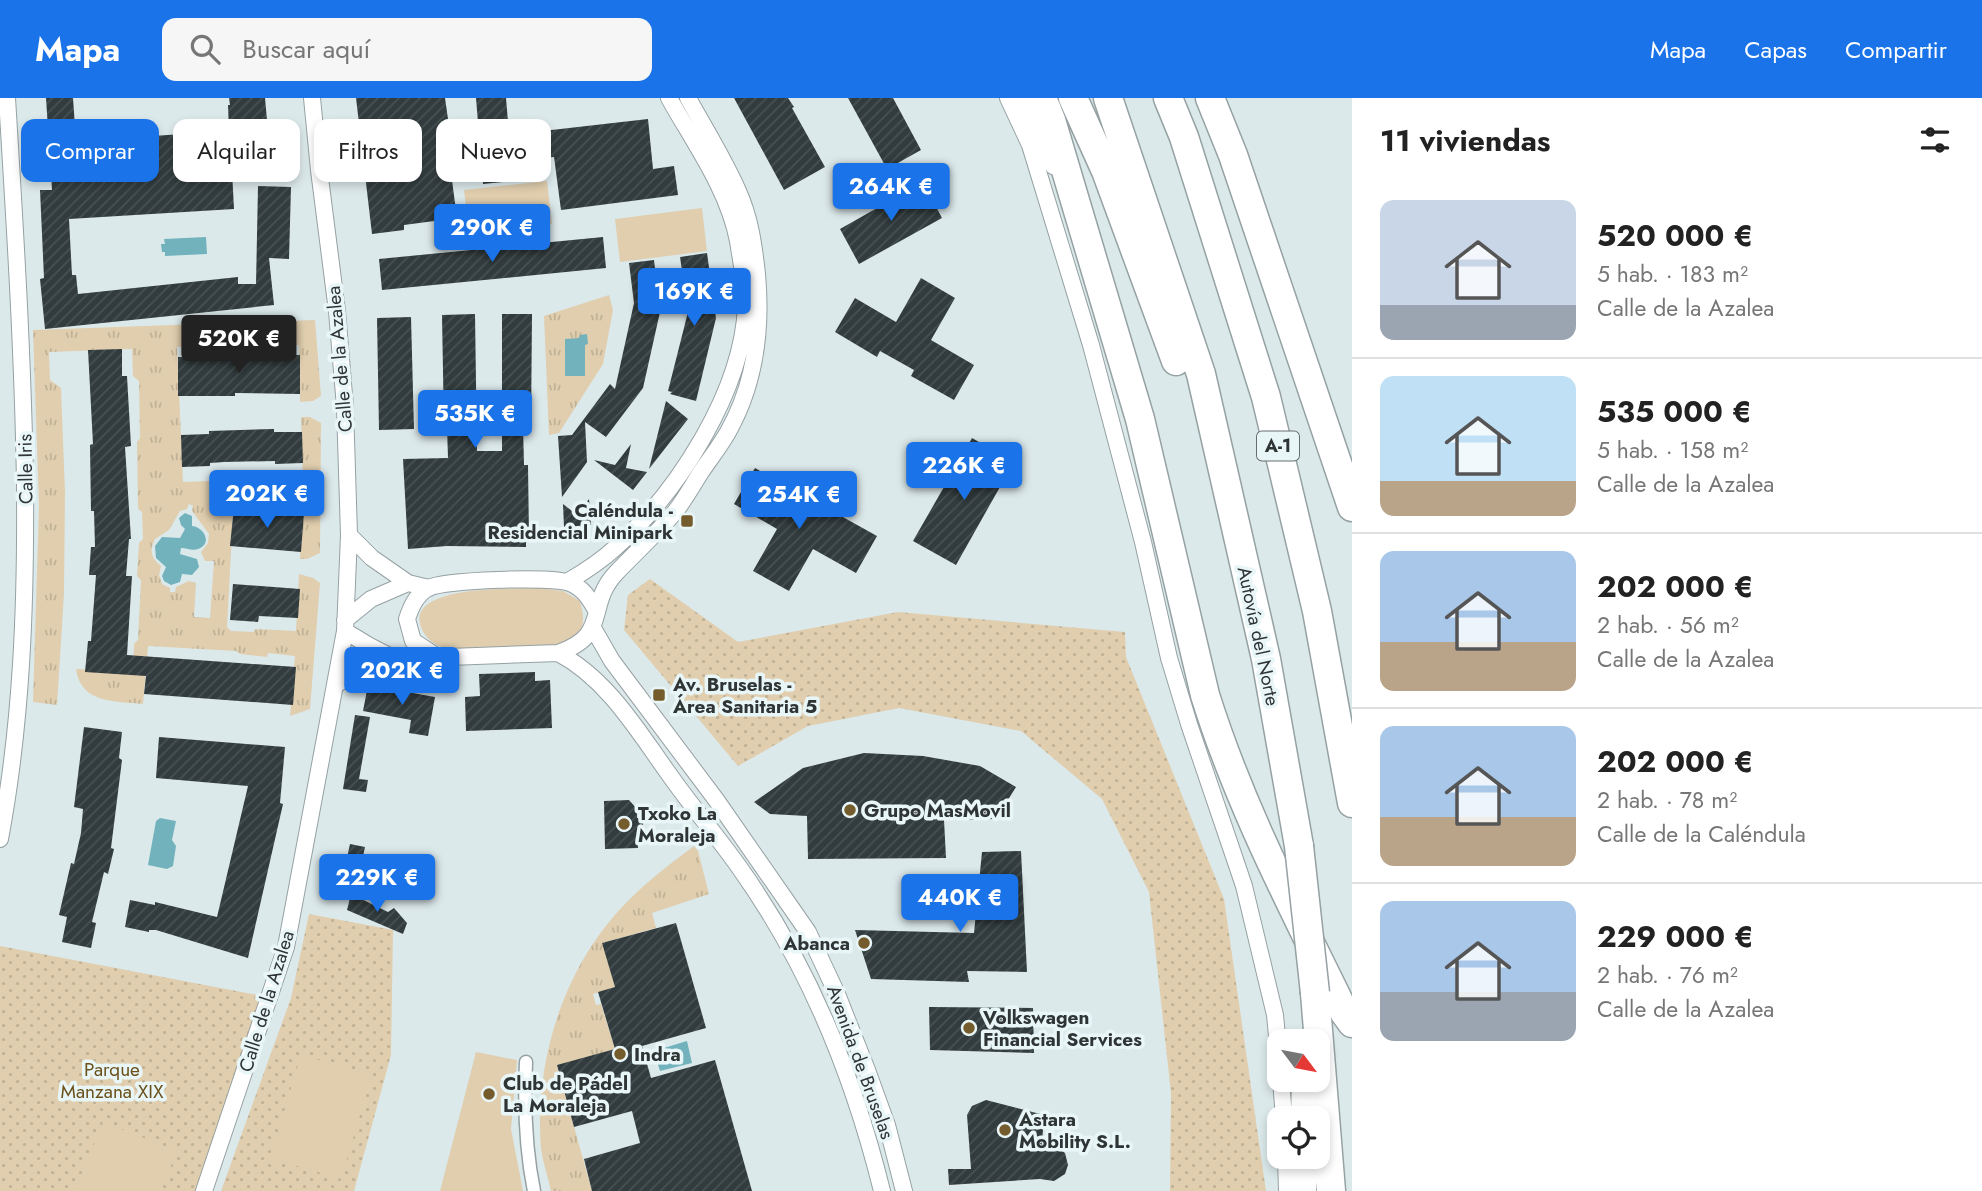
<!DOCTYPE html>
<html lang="es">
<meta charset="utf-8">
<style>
body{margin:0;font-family:Jost,sans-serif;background:#f6f6f6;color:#222;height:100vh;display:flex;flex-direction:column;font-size:26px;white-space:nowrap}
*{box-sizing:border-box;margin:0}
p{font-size:23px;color:#767676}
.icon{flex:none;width:38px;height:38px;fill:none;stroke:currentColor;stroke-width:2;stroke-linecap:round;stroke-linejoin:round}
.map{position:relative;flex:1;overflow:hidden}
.panel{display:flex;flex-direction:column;background:#fff;width:630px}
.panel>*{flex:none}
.banner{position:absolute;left:21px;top:21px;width:665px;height:63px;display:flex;gap:14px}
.needle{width:46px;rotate:122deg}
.buttons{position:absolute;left:1267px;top:931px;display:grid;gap:14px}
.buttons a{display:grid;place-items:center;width:63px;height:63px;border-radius:14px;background:#fff;box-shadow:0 4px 10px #0003;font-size:35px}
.price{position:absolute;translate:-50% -60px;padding:0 16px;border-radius:7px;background:#1a73e8;color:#fff;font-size:23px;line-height:46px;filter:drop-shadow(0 2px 4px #0008)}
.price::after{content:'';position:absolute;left:50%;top:42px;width:21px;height:16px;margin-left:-10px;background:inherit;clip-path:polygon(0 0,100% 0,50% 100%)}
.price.current{background:#222;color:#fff}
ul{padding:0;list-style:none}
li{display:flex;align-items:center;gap:21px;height:175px;padding:0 28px}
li+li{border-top:2px solid #e0e0e0}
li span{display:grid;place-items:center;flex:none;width:196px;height:140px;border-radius:14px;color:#555}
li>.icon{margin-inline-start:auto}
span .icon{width:84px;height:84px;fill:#fffc;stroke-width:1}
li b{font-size:30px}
h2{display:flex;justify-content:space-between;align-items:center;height:84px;padding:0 28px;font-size:30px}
.pill{padding:0 24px;border-radius:14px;background:#fff;box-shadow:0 4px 10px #0003;font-size:24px;line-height:63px}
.pill.current{background:#1a73e8;color:#fff}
header{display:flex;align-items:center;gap:42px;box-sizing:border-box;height:98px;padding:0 35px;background:#1a73e8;color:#fff}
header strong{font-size:33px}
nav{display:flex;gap:38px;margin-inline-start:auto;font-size:24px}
.search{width:490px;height:63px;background:#f6f6f6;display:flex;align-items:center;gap:18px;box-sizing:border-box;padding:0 24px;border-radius:14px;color:#767676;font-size:26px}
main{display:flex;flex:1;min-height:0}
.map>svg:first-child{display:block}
</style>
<header>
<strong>Mapa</strong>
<div class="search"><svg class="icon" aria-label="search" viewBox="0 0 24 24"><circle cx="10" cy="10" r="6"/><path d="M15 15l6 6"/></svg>Buscar aquí</div>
<nav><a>Mapa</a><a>Capas</a><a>Compartir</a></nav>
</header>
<main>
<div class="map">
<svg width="1352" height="1093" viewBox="0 0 1352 1093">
<defs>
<pattern id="grass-tufts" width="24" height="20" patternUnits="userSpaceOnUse" patternTransform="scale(1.75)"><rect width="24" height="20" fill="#e0ceae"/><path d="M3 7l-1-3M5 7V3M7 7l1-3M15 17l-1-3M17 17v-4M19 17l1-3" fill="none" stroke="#c0b296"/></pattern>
<pattern id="park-dots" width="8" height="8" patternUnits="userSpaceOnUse" patternTransform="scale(1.75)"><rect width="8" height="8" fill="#e0ceae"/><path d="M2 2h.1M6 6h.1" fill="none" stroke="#c0b296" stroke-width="1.8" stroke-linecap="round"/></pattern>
<pattern id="building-hatch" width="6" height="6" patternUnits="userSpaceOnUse" patternTransform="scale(1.75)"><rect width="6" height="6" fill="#323c3e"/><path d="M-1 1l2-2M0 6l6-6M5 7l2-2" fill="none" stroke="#475052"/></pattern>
</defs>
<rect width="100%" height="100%" fill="#dce9eb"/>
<path fill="url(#grass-tufts)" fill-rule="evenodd" d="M609,197L613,212L603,266L559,335L549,337L544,218Z
M315,222L321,298L313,303L300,304L299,247L271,248L268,244H243L238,249H177L183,384L209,383L210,380L275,378L279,381H303L301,319H310L321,325L320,455L307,461H300L302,404L275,403L272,399L234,398L227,529L231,533L254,534L255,531L296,533L299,476L313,480L320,485L310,611L290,618L295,558L268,555L267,559L240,556L236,553L148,548L143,606C115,603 81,606 76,571L133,573L134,546L138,542L141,482L137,478L139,445L143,441L142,414L138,411L137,344L140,340L139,283L133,278L132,251L49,254L50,282L61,290L65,394L64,495L57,607L33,604L39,407L33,232ZM189,406L193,408L192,413L209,436L208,445L201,454L205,463H214L210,520L194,519L196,485L189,483L176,489L175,494H170V490L162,486L159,477L161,468C151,460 149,453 155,441L169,432L180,413L187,411Z
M694,748L698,753L709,796L652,815L656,830L603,845L615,889L593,896L596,907L601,906L615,951L557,968L592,1093H551C548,1079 543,1065 541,1051C534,964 563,870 625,806C646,784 670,766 694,748Z"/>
<path fill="url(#park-dots)" d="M650,481L738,544L898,514L1125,534L1126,559L1224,801L1266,1093H1170L1171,995L1149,794L1102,701L1021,633L899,610L808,628L738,668L624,532L628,497Z
M309,816L393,832L391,957L354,1093H221L291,900Z
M0,848L263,898L198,1093H0Z"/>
<path fill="#e0ceae" d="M547,83L552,126L469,136L464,92Z
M702,110L707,153L620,164L615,121Z
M539,490L563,493L580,503C588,532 581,541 551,548C528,549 504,550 481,551C471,551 459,553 449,551C436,548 425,541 421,529C405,486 517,491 539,490Z
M476,954L517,962L511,1031L523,1093H440Z
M301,957L372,977L341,1081L270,1060Z
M103,1024L177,1053L161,1093H75Z"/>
<path fill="#71b2bc" d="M206,139L207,156L165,158V154H162L161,146H165L164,141Z
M587,236L588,246L585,247V278H565V241L579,240L580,237Z
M185,415L192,418V428C204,429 213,446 198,451C192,453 186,450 181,450L180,456L197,461L199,469L192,477L182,476L180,484L171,487L164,483L162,478L166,469L156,460L155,448L162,439L180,440L185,431L181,427L179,420Z
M160,720L176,723L172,742L176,748L173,768L167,771L148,767L156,723Z
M687,943L692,965L660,973L654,953Z"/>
<path fill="url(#building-hatch)" d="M46,0H73L76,43L229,33L228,7H230L229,0H265L267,22L278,21L279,51L231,54L234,111L69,121L72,177H76L78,196L238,179V186H256L258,88L291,89L289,161L269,160L274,207L45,231L40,181L44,180L40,92H52Z
M356,0H445L448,21L444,22L457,120L404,127V132L372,136Z
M476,0H506L513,83L483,86Z
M734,0H788L794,9L792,10L825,69L784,92Z
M848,0H893L921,52L887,71Z
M648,21L653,71L674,68L678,97L561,112L554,59L537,61L534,34Z
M923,84L942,120L859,166L840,131Z
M603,139L606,170L382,192L379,161Z
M707,155L716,220L696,303L670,296L672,294L668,293L688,214L680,159Z
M654,162L660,214L643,290L606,339L585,324L587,364L562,399L558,338L572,337L610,286L615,291L634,205L629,165Z
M921,180L955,200L931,242L974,267L954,302L911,278L914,272L880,253L877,259L835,234L855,200L896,224Z
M475,216L477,353H502V216H532L531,328H523L524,367H528L529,439L526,438V449L447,448L408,451L403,361L448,360L447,329L444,330L442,217Z
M411,219L414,331L379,332L377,220Z
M122,251V278H127L131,348L125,349L131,441H129L126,478H132L127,557L296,569L293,607L144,596L146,578L85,574L88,543H91L96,477H89L91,449H95L94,413H91L90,347L93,346L88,252Z
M244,256L300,257V296L235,295V298H178V259H244Z
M666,303L688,321L649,371Z
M274,331V334H302L303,365L275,366V363L224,364L210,365V368L182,369L181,337L209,336V333Z
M972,340L1014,364L956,467L913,443Z
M631,346L626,370L647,374L633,392L594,362L615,367Z
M755,370L798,395L795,400L828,419L832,413L877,438L856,475L813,451L789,493L753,473L777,431L734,406Z
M589,401L591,427L564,429L563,406L577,417Z
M234,409L304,415L301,454L230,448Z
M233,486L300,491L298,520L259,518L258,524L230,522Z
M535,574V583L550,582L552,630L466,633L465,599L480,598L479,576Z
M368,587L435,599L428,638L409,635L411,622L363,613Z
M355,617L370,619L359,681L368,682L366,694L343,691Z
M84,629L122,634L119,660L122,662L111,750L114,751L108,776L104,774L92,824L96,825L91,850L62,844L67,819L59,817L71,765L74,766L81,735L83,711L74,709Z
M159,639L285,649L280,705L283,706L248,860L156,832H149V834L125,829L130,802L155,807V804L217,819L248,688L156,680Z
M864,655L923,658L980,668L1016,689L996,721L944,722L946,760L808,761L807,718L770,716L754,704L803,670Z
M629,702L637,711V720H643V732L638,733V750L605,751L604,703Z
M350,746L365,749L356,790L341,787Z
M1021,753L1027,874L967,873L969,884L871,881L855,832L974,835L982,754Z
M351,796L388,814L394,810L407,825L403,836L347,812Z
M676,825L706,930L642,948L651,980L715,962L752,1093H592L584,1061L640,1045L632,1013L574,1029L557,967L615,951L598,894L615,889L602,845Z
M929,909L1033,910L1034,955L930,952Z
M986,1002L1044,1017L1042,1046L1055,1048L1065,1055L1068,1067L1065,1076L1054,1083L1040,1081L949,1087L948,1071H971L967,1017L972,1008Z"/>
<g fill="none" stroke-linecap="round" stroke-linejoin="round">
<g stroke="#95a1a3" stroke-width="15">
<path id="pedestrian" d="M526,964C524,1008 525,1049 534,1093"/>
</g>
<g stroke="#95a1a3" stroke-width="18">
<path id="minor" d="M1008,0L1030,47L1091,247L1143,444L1169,560L1189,626L1244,788L1275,917L1279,959
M1022,0L1053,68
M349,437L372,460L408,485L429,490
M567,484C584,474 601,463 615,450C678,394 743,293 746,207C746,187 741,163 738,143C728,91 694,45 669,0
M345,522L371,501L408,485
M593,530L612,563L717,703L808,834L837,896L867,972L887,1027L904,1093
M345,533L368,547L395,561L558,555C611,537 585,508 616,475C635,455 657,435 675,414C685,401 693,387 701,374C710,361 720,348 728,334C755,286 762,230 757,176C754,148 750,119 738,93C724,61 705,31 688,0
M558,555C608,581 639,635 671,679C693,710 717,738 739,769C809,867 853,976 882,1093
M436,558L413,543L407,521C411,509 416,497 428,490C444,482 552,478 570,485C583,490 589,500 596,512
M337,586L366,568L395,561
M0,741C22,624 26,505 25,387C23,258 15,129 7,0
M1281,982L1284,1020
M1286,1059L1287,1093
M204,1093L286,849L345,533L349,437L345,309L337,213L319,72L312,0"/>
</g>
<g stroke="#95a1a3" stroke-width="31">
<path id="motorway" d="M1042,0L1051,22L1140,321L1205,597C1240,709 1293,809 1344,914L1352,925
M1073,0L1106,73L1176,263
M1108,0L1201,276L1266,561L1299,748
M1168,0L1184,39L1266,299L1317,513L1352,705
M1210,0L1233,57L1352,409
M1315,895L1331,1093
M1305,1020L1306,982
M1302,1093L1303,1059"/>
</g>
<use href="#pedestrian" stroke="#fff" stroke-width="12"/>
<use href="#minor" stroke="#fff" stroke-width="16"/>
<use href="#motorway" stroke="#fff" stroke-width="28"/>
<g stroke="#95a1a3" stroke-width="31" stroke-linecap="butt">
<path id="motorway-bridge" d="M1299,748L1315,895"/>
</g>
<use href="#motorway-bridge" stroke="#fff" stroke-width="28"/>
</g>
<g fill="#755c2d" stroke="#e9f6f8" stroke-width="2.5">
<rect x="680" y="416" width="14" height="14" rx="3.5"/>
<rect x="652" y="590" width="14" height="14" rx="3.5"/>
<circle cx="850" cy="712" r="7"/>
<circle cx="624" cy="726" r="7"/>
<circle cx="864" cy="845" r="7"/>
<circle cx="969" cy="930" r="7"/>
<circle cx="620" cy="956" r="7"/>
<circle cx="489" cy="996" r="7"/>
<circle cx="1005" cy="1032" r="7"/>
</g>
<g text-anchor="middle" stroke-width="7" stroke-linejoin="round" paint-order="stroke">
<rect fill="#e9f6f8" stroke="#676e70" stroke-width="2" x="1257" y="333.5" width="42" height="29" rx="5"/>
<g font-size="18" font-weight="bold" fill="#2f3435">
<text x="1278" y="354">A-1</text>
</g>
<g font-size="19" fill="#2f3435" stroke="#e9f6f8">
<text transform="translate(339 261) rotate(-95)" y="7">Calle de la Azalea</text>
<text transform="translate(25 371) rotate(-91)" y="7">Calle Iris</text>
<text transform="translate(1259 538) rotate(78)" y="7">Autovía del Norte</text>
<text transform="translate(266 903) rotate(-73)" y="7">Calle de la Azalea</text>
<text transform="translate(861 964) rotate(70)" y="7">Avenida de Bruselas</text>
</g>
<g font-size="19" font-weight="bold" fill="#2f3435" stroke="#e9f6f8" text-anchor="start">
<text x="673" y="419" text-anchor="end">Caléndula -<tspan x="673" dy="22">Residencial Minipark</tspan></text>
<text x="673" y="593">Av. Bruselas -<tspan x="673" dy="22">Área Sanitaria 5</tspan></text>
<text x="864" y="719">Grupo MasMovil</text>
<text x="638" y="722">Txoko La<tspan x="638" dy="22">Moraleja</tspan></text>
<text x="850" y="852" text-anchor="end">Abanca</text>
<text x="983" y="926">Volkswagen<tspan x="983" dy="22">Financial Services</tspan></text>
<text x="634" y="963">Indra</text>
<text x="503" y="992">Club de Pádel<tspan x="503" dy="22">La Moraleja</tspan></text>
<text x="1019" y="1028">Astara<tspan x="1019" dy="22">Mobility S.L.</tspan></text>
</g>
<g font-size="19" fill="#6b501a" stroke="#e9f6f8">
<text x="112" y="978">Parque<tspan x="112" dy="22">Manzana XIX</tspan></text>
</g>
</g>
</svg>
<div class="buttons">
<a><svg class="needle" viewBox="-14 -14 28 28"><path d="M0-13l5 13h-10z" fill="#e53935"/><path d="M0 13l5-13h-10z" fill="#767676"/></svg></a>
<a><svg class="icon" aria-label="locate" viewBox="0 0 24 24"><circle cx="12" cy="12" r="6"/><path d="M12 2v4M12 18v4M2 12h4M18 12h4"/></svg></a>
</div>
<b class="price" style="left:891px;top:125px">264K €</b>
<b class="price" style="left:492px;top:166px">290K €</b>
<b class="price" style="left:694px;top:230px">169K €</b>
<b class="price current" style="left:239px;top:277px">520K €</b>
<b class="price" style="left:475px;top:352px">535K €</b>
<b class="price" style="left:964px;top:404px">226K €</b>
<b class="price" style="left:267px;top:432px">202K €</b>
<b class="price" style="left:799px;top:433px">254K €</b>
<b class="price" style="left:402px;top:609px">202K €</b>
<b class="price" style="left:377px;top:816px">229K €</b>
<b class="price" style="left:960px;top:836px">440K €</b>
<div class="banner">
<a class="pill current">Comprar</a>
<a class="pill">Alquilar</a>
<a class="pill">Filtros</a>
<a class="pill">Nuevo</a>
</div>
</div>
<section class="panel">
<h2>11 viviendas<svg class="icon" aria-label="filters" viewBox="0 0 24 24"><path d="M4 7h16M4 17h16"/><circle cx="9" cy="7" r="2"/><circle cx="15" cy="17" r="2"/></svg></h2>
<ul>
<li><span style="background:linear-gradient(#c9d6e8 75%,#9aa5b1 0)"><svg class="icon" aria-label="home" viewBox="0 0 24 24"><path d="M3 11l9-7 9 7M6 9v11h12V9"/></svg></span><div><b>520 000 €</b><p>5 hab. · 183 m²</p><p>Calle de la Azalea</p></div></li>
<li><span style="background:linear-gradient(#bfe0f5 75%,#b9a48a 0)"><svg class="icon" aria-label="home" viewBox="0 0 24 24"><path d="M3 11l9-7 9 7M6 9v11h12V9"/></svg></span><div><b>535 000 €</b><p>5 hab. · 158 m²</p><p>Calle de la Azalea</p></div></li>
<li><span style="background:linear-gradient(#a9c7e8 65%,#b9a48a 0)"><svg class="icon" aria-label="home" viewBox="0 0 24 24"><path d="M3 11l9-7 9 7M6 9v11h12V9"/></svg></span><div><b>202 000 €</b><p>2 hab. · 56 m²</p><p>Calle de la Azalea</p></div></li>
<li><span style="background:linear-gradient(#a9c7e8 65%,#b9a48a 0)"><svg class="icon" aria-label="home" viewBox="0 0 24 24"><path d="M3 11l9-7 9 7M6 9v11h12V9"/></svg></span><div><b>202 000 €</b><p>2 hab. · 78 m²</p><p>Calle de la Caléndula</p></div></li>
<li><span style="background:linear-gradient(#a9c7e8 65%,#9aa5b1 0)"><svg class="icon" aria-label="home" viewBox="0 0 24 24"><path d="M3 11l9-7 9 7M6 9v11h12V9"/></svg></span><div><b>229 000 €</b><p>2 hab. · 76 m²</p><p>Calle de la Azalea</p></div></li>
</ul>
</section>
</main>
